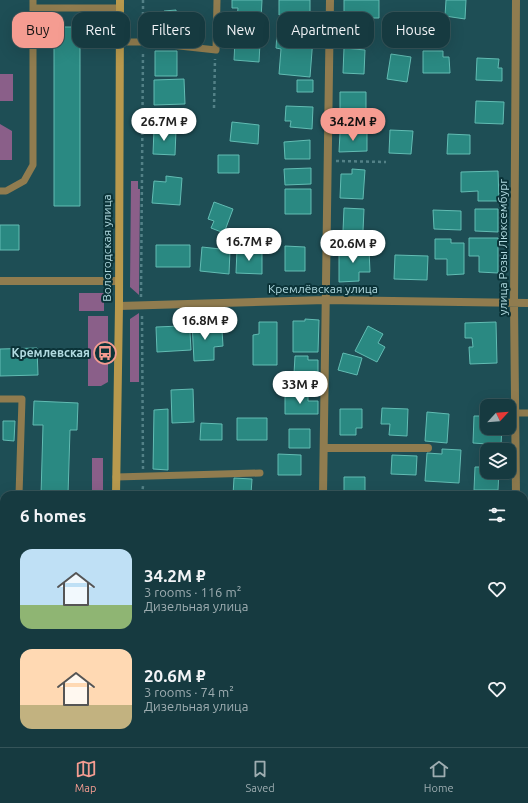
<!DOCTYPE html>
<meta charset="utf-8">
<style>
body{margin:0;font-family:Ubuntu,sans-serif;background:#1f4147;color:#f1f3f6;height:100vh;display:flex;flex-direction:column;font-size:15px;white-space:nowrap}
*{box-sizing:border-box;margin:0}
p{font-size:13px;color:#9eadb1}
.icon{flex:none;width:22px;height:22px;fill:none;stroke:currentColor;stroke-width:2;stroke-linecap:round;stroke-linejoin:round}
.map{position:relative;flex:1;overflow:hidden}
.side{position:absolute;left:0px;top:491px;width:528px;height:256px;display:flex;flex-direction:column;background:#163a40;border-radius:12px 12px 0 0;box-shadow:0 4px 16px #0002,0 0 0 1px #355459}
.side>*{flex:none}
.guide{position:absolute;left:12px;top:12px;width:504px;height:36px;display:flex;gap:8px}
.needle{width:26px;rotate:64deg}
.fabs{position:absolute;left:480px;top:399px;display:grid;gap:8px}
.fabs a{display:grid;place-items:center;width:36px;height:36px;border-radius:8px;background:#163a40;box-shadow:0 4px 16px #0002,0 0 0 1px #355459;font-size:20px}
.price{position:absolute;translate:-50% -34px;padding:0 9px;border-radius:14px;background:#fff;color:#222;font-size:13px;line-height:26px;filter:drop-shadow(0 1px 2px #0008)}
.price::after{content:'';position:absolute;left:50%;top:24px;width:12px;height:9px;margin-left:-6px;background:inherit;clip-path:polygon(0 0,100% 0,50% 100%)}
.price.on{background:#f59c91;color:#111}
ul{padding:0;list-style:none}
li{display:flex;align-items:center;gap:12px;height:100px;padding:0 20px}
li span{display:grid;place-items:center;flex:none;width:112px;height:80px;border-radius:12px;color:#555}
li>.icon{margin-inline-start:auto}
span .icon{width:48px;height:48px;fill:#fffc;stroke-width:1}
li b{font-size:17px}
h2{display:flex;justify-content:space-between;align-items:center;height:48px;padding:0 20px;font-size:17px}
.tag{padding:0 14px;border-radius:12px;background:#163a40;box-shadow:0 4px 16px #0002,0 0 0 1px #355459;font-size:14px;line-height:36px}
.tag.on{background:#f59c91;color:#111}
.dock{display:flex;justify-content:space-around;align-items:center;height:56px;border-top:1px solid #355459;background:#163a40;font-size:11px;color:#9eadb1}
.dock a{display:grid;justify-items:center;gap:2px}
.dock .on{color:#f59c91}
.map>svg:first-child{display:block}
</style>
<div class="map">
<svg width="528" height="747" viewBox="0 0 528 747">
<rect width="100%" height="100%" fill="#1e4e55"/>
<path fill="#8a5f89" d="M0,74H13V101H0Z
M0,124L12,131V160H0Z
M131,181H138V189H140L139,295L130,287Z
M79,293H104V311H79Z
M139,313V382H130V319Z
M88,316H108V382L101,386H88Z
M92,458H103V495H92Z
M0,532H4V612H1L0,609Z"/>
<path fill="#2a8982" stroke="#62bcb3" d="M232,0H262L261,20L237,19L238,8H232Z
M279,0H310V14L279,15Z
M344,0H379V18H366V25H344Z
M446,0H466L465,19L445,16Z
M176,10L178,32L155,33L154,15L164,14V11Z
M395,25H413V46L394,45Z
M54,27H80V206H54Z
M277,34L313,38L310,77L279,74L281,49L276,48Z
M235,41L260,43L259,62L234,60Z
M344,48L365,50L364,74L343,73Z
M155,51H177V76H155Z
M423,51H443V57H449L450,73H423Z
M391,54L411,57L407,82L387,79Z
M477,58L499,59L498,68H502V81L476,80Z
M184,79L185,104L154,105V80Z
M297,80H313V92H297Z
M340,92H366V114L340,113Z
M476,101L504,102L503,124L475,123Z
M286,106L313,107L312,129L290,127L291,121H285Z
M232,122L259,125L258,144L230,141Z
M154,129L176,130L175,155L153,154Z
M390,130L413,131L411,154L389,153Z
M340,133H367V151L339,152Z
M448,134L470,135V154H447Z
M310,140V159H285L284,142Z
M218,155H239V173H218Z
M311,168V184L285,185L284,169Z
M352,169L365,170L363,199L340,198L341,174H352Z
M498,171L499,201H478V191L461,192V172Z
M166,176L182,178L180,205L152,203L154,181L166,182Z
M285,189H311V214H285Z
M214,202L233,209L224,233L211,228L214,221L208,219Z
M344,208L364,209L363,231H343Z
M475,209H498V232L475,231Z
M433,210L461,211V230L434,229Z
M0,225H19V250H0Z
M469,238H498V273L479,272V256H469Z
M435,239H451V243H464V274L447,275V259H435Z
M156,245H190V267H156Z
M285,246L305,247V271H285Z
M202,247L230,250L229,274L200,271Z
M369,249L370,272H359V281L339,282V250Z
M237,250L262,251V274L236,273Z
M395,255L428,256L427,280L394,279Z
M305,319L319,320L318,352H293V321H305Z
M212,321L213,331L222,330L223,346L214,347V360L194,361L192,322Z
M259,322H277V365H253V335L259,334Z
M496,322L497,363L470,364L469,347H473L472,338H465V323Z
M181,326V332H190L191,350L157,352L156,327Z
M368,326L383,334L378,343L385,347L377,362L355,351Z
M37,348L38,375L0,376V349Z
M343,353L362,358L357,375L338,370Z
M295,356H308V360H318V374H294Z
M283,375H308V383H317V392H283Z
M193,389L194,422L172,423L171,390Z
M285,394H308V401H318V414H285Z
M34,401L78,403L77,430H70L68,495H41L43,425H33Z
M382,408L408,409L407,436L389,435L390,424H381Z
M168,409V470L153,469L154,410Z
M340,409H362V428H356V435H340Z
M427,412L449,414L447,443L425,441Z
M474,416H487V428H502L501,445L473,443Z
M237,418H267V440H237Z
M3,421H15L14,441L3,440Z
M201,423L222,424V440H200Z
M289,429H310V448H289Z
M442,449L461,450L459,483L425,481L427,453L442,454Z
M278,454L301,455V475H278Z
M392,455L417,456L416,475L391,474Z
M475,467H487V472H499L498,490H474Z
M344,477H365V495H344Z
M234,478L252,479L251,494L265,495H233Z
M0,678H4V703H0Z
M172,743H207V747H172Z
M271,743H297V747H271Z
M342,743H362L363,746L342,747Z
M381,743H402V747L381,746Z
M407,743H428V747H407Z
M475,743H496V747H475Z"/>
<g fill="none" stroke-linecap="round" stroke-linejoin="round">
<path stroke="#538187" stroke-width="2.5" stroke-dasharray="3 3" stroke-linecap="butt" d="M143,0V33
M214,108L215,59
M336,161L386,162
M141,297L143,52
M142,316L143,469
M142,495L143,486
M138,747V743
M166,747V743"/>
<path stroke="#907c4f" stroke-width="7" d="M33,8H120
M120,42H143L216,50L217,0
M0,191H6L24,181L33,165V0
M0,399H22L19,495
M515,413H528
M116,477L260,473
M0,523H4
M524,534H528
M524,616L528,615
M0,669H4
M215,747V743
M246,747V743"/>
<path stroke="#907c4f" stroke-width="8" d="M0,281H118
M119,306L326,300L528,303
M324,448H428
M323,495L330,0
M516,495L514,303L516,0
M524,708H528
M319,747V743
M515,747L516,743"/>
<path stroke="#b8994d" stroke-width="8" d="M116,495L119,306L120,0
M112,747V743"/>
</g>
<defs>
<g id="bus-ring" transform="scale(1.15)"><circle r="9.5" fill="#0b3338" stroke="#f59c91" stroke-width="1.5"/><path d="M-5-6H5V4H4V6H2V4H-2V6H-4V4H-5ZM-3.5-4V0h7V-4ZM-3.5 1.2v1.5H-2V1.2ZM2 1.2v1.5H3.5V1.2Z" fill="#f59c91"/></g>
</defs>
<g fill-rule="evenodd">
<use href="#bus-ring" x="105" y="353"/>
</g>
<g text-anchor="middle" stroke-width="4" stroke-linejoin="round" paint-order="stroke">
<g font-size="12" fill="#b1dae0" stroke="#0b3338">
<text transform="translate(503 247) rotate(-90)" y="4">улица Розы Люксембург</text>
<text transform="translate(107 248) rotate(-90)" y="4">Вологодская улица</text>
<text x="323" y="293">Кремлёвская улица</text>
</g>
<g font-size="12" font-weight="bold" fill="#b1dae0" stroke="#0b3338" text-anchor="end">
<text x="90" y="357">Кремлевская</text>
</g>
</g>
</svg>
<div class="fabs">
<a><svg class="needle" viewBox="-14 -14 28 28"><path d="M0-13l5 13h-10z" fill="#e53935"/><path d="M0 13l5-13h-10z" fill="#9eadb1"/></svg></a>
<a><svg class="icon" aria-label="layers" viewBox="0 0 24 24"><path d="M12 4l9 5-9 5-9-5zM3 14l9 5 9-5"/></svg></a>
</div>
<b class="price" style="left:164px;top:142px">26.7M ₽</b>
<b class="price on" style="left:353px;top:142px">34.2M ₽</b>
<b class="price" style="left:249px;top:262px">16.7M ₽</b>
<b class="price" style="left:353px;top:264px">20.6M ₽</b>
<b class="price" style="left:205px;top:341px">16.8M ₽</b>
<b class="price" style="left:300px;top:405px">33M ₽</b>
<div class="guide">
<a class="tag on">Buy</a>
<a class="tag">Rent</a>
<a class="tag">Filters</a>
<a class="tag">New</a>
<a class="tag">Apartment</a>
<a class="tag">House</a>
</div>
<section class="side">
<h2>6 homes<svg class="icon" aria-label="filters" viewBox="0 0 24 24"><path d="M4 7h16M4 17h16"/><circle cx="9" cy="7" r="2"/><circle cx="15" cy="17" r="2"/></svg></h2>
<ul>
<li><span style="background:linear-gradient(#bfe0f5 70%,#8fb573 0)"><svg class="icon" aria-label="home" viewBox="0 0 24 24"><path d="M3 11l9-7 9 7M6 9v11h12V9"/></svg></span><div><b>34.2M ₽</b><p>3 rooms · 116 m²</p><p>Дизельная улица</p></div><svg class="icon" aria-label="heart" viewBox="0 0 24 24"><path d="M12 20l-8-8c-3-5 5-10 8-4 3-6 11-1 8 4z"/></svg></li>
<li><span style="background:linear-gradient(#ffd9b3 70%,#c2b280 0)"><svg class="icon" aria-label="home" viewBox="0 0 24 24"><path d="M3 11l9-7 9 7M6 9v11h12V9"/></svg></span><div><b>20.6M ₽</b><p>3 rooms · 74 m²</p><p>Дизельная улица</p></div><svg class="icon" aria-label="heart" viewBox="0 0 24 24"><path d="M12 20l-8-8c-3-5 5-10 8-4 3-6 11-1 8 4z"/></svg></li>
</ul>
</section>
</div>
<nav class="dock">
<a class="on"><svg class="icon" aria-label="map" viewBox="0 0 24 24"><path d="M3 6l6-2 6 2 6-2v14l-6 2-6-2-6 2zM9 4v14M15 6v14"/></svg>Map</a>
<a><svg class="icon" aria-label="saved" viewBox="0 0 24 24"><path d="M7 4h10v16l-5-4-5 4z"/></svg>Saved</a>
<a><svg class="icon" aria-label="home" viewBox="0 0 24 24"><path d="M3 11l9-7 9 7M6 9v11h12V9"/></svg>Home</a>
</nav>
